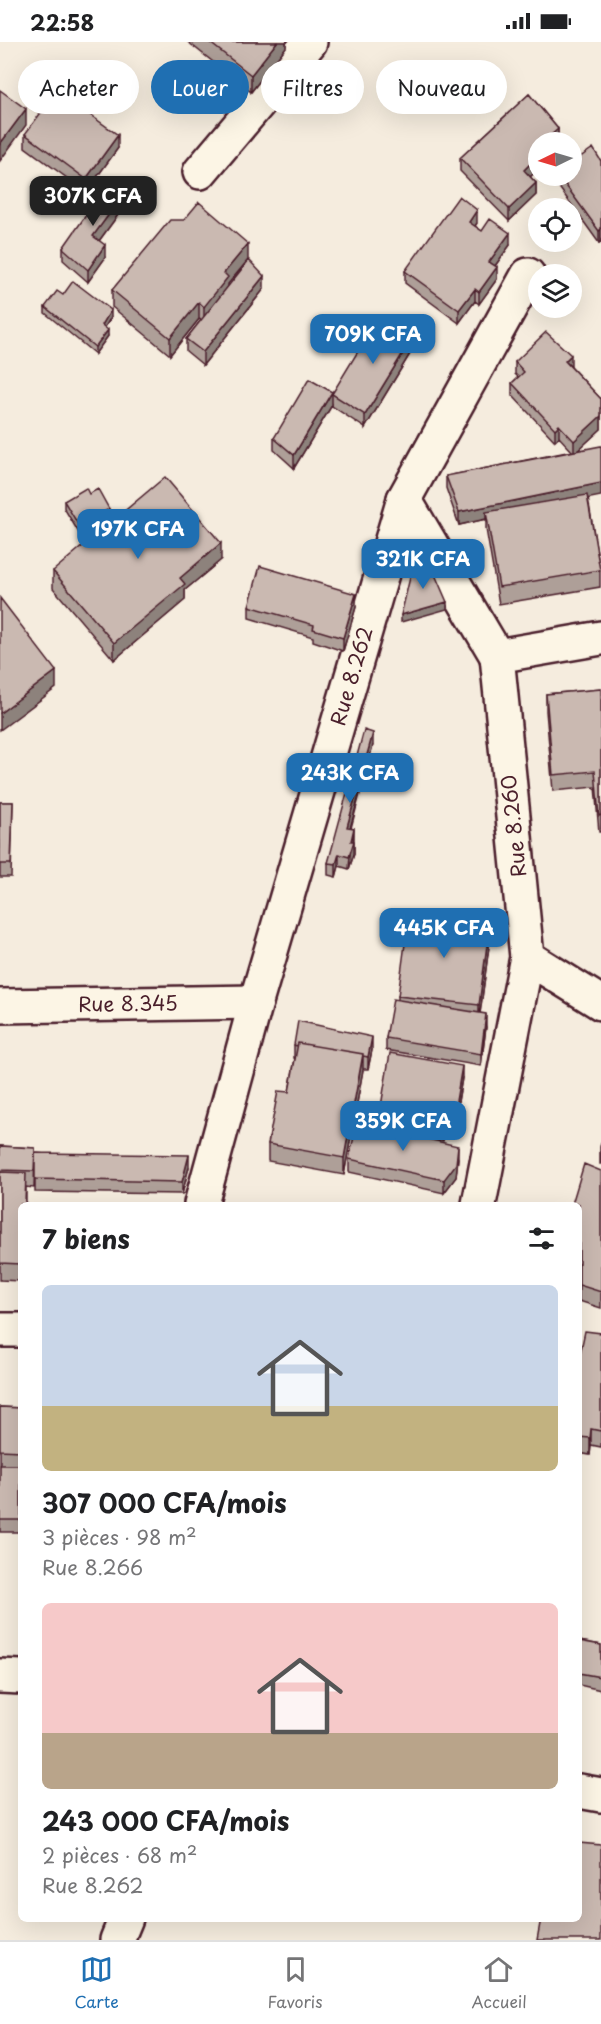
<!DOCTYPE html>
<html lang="fr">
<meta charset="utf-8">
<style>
body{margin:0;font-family:"Playpen Sans",sans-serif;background:#f2f2f2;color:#202124;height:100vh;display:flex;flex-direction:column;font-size:22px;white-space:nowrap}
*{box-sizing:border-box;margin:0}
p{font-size:20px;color:#757577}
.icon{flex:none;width:33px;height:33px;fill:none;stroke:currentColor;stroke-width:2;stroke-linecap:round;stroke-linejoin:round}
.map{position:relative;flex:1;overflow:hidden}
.details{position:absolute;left:18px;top:1160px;width:564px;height:720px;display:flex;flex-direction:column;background:#fff;border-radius:9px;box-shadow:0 6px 24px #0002}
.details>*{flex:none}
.guide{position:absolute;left:18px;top:18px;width:566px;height:54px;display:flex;gap:12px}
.needle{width:39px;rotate:265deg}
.buttons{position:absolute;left:528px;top:90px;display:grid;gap:12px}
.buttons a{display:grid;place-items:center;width:54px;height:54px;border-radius:50%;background:#fff;box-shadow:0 6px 24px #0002;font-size:30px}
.price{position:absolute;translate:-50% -51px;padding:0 14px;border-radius:12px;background:#1f6fb2;color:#fff;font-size:20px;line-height:39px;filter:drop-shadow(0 2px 3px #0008)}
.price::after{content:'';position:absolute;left:50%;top:36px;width:18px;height:14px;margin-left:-9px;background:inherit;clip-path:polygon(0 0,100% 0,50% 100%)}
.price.active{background:#222;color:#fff}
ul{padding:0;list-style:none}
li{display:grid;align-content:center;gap:12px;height:318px;padding:0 24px}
li span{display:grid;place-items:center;height:186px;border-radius:9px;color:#555}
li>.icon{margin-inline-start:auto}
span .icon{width:108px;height:108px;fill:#fffc;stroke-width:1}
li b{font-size:26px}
h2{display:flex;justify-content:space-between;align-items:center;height:72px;padding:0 24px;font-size:26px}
.tag{padding:0 21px;border-radius:27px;background:#fff;box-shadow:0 6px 24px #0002;font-size:21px;line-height:54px}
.tag.active{background:#1f6fb2;color:#fff}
.status{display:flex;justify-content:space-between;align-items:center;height:42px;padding:0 30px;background:#fff;direction:ltr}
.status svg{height:16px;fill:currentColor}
.tabs{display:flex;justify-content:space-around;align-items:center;height:84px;border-top:2px solid #e0e0e0;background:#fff;font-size:16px;color:#757577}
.tabs a{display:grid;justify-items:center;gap:3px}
.tabs .active{color:#1f6fb2}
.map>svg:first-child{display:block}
</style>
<div class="status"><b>22:58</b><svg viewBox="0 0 49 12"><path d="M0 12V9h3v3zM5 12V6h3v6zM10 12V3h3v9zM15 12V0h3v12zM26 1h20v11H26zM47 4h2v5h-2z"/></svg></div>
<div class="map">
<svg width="601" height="1898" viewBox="0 0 601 1898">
<rect width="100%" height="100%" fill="#f5ecde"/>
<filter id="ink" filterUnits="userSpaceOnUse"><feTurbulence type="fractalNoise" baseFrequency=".0167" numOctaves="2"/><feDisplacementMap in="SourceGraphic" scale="12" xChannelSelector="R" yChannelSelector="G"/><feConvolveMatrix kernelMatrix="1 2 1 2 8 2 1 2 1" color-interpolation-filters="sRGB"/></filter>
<g filter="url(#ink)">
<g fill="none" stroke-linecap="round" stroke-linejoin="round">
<g stroke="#4a1f2b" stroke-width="38">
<g id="street">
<path d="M200,130L310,0"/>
<path d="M404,457L497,614"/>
<path d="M527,915L601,961"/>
<path id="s1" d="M0,964L256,960"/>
<path id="s2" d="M201,1162L256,960L404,457L528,233"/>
<path d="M479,1162L527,915L497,614L601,596"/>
<path d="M0,1288H21"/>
<path d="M117,1898L126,1876"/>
</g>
</g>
<g stroke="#4a1f2b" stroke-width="38">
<path id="secondary" d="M0,1634L21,1635
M579,1749L601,1753"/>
</g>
<use href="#street" stroke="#fcf5e5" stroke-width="33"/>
<use href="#secondary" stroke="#fcf5e5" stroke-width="33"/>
</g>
<path fill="#ae9f98" stroke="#4a1f2b" stroke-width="1.5" d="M188,0H286V5L251,50Z
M529,52L558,87V99L557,100H538V127L530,135L536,141V153L509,179L460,129V116Z
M25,92L118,106L86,150L25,105Z
M601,119V200L599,201L558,144V134H572Z
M126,162L99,199L105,216L88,240L63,218V206Z
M477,181L475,184L482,189L510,203L495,224L497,237L479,262L475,259L459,281L405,241V229Z
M228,242V244L264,247L203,323L186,309V297L201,278L199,277L170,313L112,265V248Z
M63,253L111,275L105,285L108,294L95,312L45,271V265Z
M416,302L365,386L332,364V363L294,426L274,408V396L332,350Z
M515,320L571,325L601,357V387L578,408L588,456L600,528V545L499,562L486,487V477L459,483L446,446V434L572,409L559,395L555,399L512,353V341L518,335L515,332Z
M89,452L109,474L79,491L64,466V459Z
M221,518L185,548V558L114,618L53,546V529Z
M249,564L356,565L343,609L313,599V595L249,576Z
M601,647V790H599L595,745L553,749L546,669V652Z
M373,703L351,786H354V812L349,827L339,824L336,835L328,833V821Z
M0,760H13L11,835H0Z
M490,897L480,971L486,985L481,1024L386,1008V996L398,958V954Z
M294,1003L372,1008L368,1027H363L344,1133L268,1119V1102L289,1050L295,1016H294Z
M462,1036L455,1077L447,1075L443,1099L420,1095L458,1116L456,1135L444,1151L349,1130V1117L379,1086V1076Z
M601,1100V1122H600V1105Z
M0,1104L35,1106L34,1146L26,1145V1162H21V1239L0,1238Z
M35,1111L189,1125L182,1152L35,1150Z
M601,1129V1266L579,1259V1162Z
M601,1291V1405L591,1403L590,1413L579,1411V1317Z
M0,1365L21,1366V1490H0Z
M579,1599L601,1603V1648L579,1643Z"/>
<path fill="#8d827c" stroke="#4a1f2b" stroke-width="1.5" d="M277,0H286V5L251,50V33Z
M26,67V83L0,119V102Z
M558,87V99L557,100H551V93Z
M118,93V106L86,150V137Z
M538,114V127L524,141V128Z
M536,141V153L509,179V167Z
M126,149V162L93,207V194Z
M477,168V181L469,192V180Z
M601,187V200L599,201V189Z
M510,191V203L489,232V220Z
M248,202V218L228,242V252L204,281V265L224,231Z
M105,203V216L88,240V228Z
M497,225V237L479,262V250Z
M264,234V247L203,323V310Z
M475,247V259L459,281V268Z
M199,260V277L170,313V296Z
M111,268V275L102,290V283Z
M108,288V294L95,312V305Z
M416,290V302L365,386V373Z
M571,313V325L565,319Z
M332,350V363L294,426V413Z
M601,374V387L574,412V399Z
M559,383V395L555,399V387Z
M601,441V454L487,477L486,470V477L459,483V470Z
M109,467V474L79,491V484Z
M221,501V518L185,548V558L114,618V601L180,536Z
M356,552V565L343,609V596Z
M447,560V567L401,580V573Z
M56,629V646L0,688V671Z
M373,691V703L347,797V785Z
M354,786L353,802L354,799V812L349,827L351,799Z
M339,812V824L336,835V822Z
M490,880V897L479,979V963Z
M486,972V985L481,1024V1012Z
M372,995V1008L368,1027V1015Z
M363,1012V1028L344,1133V1116Z
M462,1024V1036L455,1077V1065Z
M447,1063V1075L443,1099V1087Z
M458,1104V1116L456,1135L444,1151V1138Z
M189,1113V1125L182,1152V1140Z
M591,1387V1403L590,1413V1396Z"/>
<path fill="#cab9b1" stroke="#4a1f2b" stroke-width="1.5" d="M209,0H277L251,33Z
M0,48L26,67L0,102Z
M57,49L118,93L86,137L25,92Z
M529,52L558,87L551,93L555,98L553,100H538V114L524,128L536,141L509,167L460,116Z
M593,106L601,119V187L599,189L559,134H572V121Z
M110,139L126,149L93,194L105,203L88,228L63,206Z
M459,154L477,168L469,180L482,189L490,177L510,191L489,220L497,225L479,250L475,247L459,268L405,229Z
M199,160L248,202L224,231L228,235L204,265L199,260L170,296L112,248L170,178H184Z
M249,218L264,234L203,310L186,297Z
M73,239L111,268L102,283L108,288L95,305L45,265L57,249L63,253Z
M377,278L391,287L397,278L416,290L365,373L332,352Z
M546,290L571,313L565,319L601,357V374L574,399L559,383L555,387L512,341L524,330L515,320Z
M309,337L332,350L294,413L274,396Z
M601,404V441L459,470L446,434Z
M165,435L221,501L180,536L185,542L114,601L53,529Z
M86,446L89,452L98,447L109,467L79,484L64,459Z
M587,453L600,528L499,545L486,470Z
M430,521L447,560L401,573L412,527Z
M260,524L356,552L343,596L313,587L314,583L249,564Z
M0,556L56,629L0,671Z
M601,647V773L599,774L595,729L553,733L546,652Z
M364,688L373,691L347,785L354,786L351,799H354L349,815L339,812L336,822L328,821Z
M0,760H13L11,822H0Z
M409,872L490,880L479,963L398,954Z
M393,957L486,972L481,1012L386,996Z
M298,979L372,995L368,1015L363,1014V1012L298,1001L297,1004L294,1003Z
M298,1001L363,1012L344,1116L268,1102L278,1049L289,1050Z
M390,1011L462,1024L455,1065L447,1063L443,1087L379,1076Z
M357,1081L458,1104L456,1122L444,1138L349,1117Z
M0,1104L35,1106L34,1129L0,1128Z
M35,1111L189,1113L182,1140L35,1137Z
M584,1122L601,1129V1250L579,1243V1162H572Z
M0,1130L26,1131L25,1162H21V1222L0,1221Z
M585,1289L601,1291V1389L591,1387L590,1396L579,1395V1317Z
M0,1365L21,1366V1409L0,1408Z
M0,1423H21V1478H0Z
M579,1599L601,1603V1635L579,1631Z
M579,1801L601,1803V1898H537L541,1876H579Z"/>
</g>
<g text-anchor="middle" stroke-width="4.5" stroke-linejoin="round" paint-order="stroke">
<g font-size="20" fill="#4a1f2b" stroke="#fcf5e5">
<text dy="7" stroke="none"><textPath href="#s2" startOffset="549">Rue 8.262</textPath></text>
<text transform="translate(514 784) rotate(-96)" y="7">Rue 8.260</text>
<text dy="7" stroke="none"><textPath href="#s1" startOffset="128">Rue 8.345</textPath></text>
</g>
</g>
</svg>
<div class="buttons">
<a><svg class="needle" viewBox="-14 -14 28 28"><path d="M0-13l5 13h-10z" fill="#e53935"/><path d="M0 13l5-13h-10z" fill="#757577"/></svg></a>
<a><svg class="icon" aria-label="locate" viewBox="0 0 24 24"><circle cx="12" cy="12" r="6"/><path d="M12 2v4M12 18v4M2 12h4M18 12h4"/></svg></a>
<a><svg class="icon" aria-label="layers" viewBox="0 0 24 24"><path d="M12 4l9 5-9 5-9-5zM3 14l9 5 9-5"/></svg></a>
</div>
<b class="price active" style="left:93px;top:185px">307K CFA</b>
<b class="price" style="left:373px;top:323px">709K CFA</b>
<b class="price" style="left:138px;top:518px">197K CFA</b>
<b class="price" style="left:423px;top:548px">321K CFA</b>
<b class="price" style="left:350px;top:762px">243K CFA</b>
<b class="price" style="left:444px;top:917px">445K CFA</b>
<b class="price" style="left:403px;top:1110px">359K CFA</b>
<div class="guide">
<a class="tag">Acheter</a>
<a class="tag active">Louer</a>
<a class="tag">Filtres</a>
<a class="tag">Nouveau</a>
</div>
<section class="details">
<h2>7 biens<svg class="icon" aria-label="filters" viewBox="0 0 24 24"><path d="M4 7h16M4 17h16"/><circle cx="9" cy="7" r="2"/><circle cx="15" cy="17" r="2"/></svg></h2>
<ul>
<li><span style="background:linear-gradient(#c9d6e8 65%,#c2b280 0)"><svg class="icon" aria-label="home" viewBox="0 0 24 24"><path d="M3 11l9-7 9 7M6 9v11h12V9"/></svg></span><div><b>307 000 CFA/mois</b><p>3 pièces · 98 m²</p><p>Rue 8.266</p></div></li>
<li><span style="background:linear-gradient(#f6c9c9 70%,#b9a48a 0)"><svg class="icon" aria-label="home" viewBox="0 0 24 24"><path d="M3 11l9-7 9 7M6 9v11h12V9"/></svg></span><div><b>243 000 CFA/mois</b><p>2 pièces · 68 m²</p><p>Rue 8.262</p></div></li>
</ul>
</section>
</div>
<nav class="tabs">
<a class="active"><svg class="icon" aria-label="map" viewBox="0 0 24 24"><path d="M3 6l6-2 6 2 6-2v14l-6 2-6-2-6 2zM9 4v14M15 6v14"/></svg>Carte</a>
<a><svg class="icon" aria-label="saved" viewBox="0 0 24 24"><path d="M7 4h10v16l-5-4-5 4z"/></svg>Favoris</a>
<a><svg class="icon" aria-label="home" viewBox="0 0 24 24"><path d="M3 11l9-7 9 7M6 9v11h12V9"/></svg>Accueil</a>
</nav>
